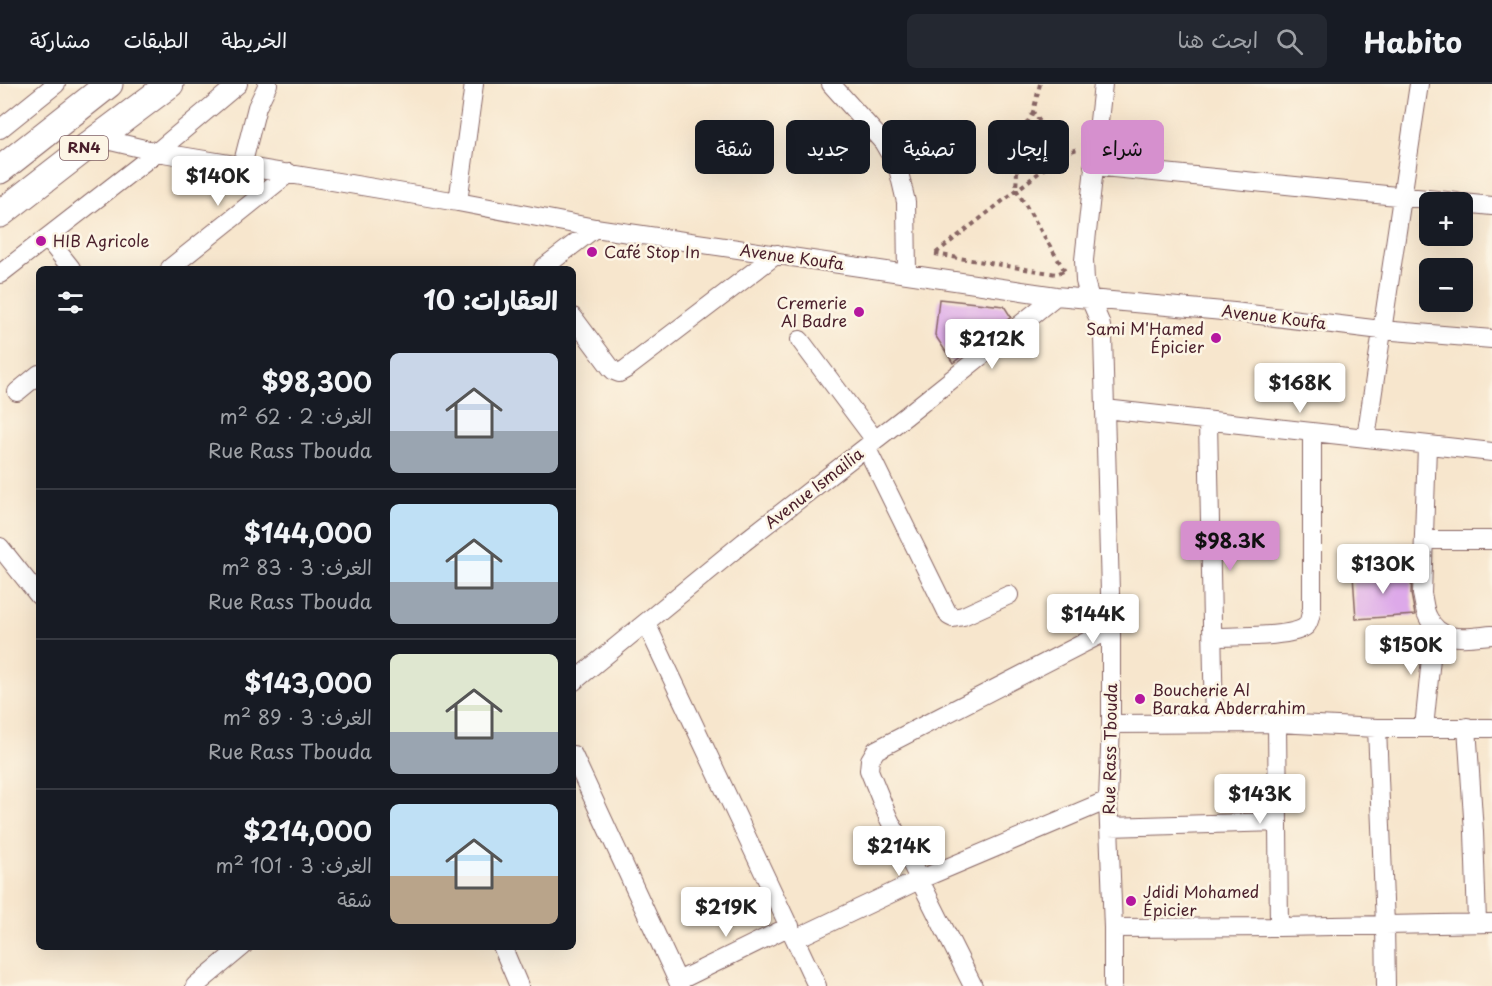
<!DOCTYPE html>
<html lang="ar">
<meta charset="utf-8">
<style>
body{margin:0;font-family:"Playpen Sans","Playpen Sans Arabic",sans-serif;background:#242831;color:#f1f3f6;direction:rtl;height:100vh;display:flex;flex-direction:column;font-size:22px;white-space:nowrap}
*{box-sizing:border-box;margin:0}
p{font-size:20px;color:#9ea1a6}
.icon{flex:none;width:33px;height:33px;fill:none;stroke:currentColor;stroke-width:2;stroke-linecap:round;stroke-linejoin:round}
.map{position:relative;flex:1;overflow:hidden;direction:ltr}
.details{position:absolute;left:36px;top:182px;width:540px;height:684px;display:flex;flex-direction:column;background:#171b24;border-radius:9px;box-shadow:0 6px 24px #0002;direction:rtl}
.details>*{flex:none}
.banner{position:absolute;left:594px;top:36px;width:570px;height:54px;direction:rtl;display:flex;gap:12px}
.fabs{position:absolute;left:1419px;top:108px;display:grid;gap:12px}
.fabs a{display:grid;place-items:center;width:54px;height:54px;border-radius:9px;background:#171b24;box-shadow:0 6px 24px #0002;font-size:30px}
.price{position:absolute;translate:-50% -51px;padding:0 14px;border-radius:6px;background:#fff;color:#222;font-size:20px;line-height:39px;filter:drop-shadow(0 2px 3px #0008)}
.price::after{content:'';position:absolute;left:50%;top:36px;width:18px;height:14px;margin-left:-9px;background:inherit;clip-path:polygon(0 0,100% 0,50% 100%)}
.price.selected{background:#d690ce;color:#111}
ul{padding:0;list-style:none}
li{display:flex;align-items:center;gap:18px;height:150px;padding:0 18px}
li+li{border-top:2px solid #363941}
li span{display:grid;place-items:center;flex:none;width:168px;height:120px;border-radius:9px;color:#555}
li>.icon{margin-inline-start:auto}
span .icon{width:72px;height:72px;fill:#fffc;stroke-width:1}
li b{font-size:26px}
h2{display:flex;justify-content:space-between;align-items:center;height:72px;padding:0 18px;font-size:26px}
.tag{padding:0 21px;border-radius:9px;background:#171b24;box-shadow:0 6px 24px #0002;font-size:21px;line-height:54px}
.tag.selected{background:#d690ce;color:#111}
header{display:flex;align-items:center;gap:36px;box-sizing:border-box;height:84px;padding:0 30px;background:#171b24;border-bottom:2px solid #363941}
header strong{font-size:28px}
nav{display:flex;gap:33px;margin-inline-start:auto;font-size:21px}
.search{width:420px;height:54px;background:#242831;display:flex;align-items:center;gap:15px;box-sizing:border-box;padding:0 21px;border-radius:9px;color:#9ea1a6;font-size:22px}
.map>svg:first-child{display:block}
</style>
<header>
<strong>Habito</strong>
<div class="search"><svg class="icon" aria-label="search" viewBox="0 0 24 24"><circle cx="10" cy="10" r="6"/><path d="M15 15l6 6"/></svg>ابحث هنا</div>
<nav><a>الخريطة</a><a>الطبقات</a><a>مشاركة</a></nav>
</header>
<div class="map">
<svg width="1492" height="902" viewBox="0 0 1492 902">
<rect width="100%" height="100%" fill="#fcf5e5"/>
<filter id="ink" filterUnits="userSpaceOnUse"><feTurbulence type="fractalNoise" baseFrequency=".0167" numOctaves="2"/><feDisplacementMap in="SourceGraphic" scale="12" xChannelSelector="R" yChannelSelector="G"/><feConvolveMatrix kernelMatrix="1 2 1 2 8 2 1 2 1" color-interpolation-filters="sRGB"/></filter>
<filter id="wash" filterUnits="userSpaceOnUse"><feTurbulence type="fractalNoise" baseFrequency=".008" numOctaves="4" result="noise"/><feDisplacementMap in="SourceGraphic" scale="24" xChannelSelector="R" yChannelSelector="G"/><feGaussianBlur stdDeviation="1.35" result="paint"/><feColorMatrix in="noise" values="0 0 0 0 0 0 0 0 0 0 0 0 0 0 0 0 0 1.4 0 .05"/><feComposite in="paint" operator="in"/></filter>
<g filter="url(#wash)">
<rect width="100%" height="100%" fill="#f7e6cd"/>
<g id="blocks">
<path fill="#dda9e9" d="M939,215L1004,222L1011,233L953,279L935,251Z
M1412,487L1411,510L1415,531L1356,535L1353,491Z"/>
</g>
</g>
<g filter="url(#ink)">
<use href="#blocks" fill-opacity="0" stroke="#876564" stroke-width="1.5"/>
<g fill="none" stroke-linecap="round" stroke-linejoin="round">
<g stroke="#876564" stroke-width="20">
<path id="street" d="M831,0L883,58L898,84L906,118L907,189
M1103,0L1084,176L1085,197L1090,215L1100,238L1103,252L1111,545V640L1108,716L1113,844V902
M0,45L56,0
M98,54L157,68L458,118L595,144L1056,212L1234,228L1381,246L1492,255
M242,82L257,23L268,0
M1093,82L1457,118
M458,118L474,0
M1462,119L1492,122
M47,154L71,184
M170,184L289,89
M543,184L595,144
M0,190L157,68L238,0
M573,233L611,284L614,287L619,289L626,285L777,170
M800,256L875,356
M17,308L39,290
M1105,325L1492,368
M1208,337L1214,640
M1366,354L1419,0
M1427,362L1422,510C1424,517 1424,526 1428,533C1440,560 1468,553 1492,551
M866,363L949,532L953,534L963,532L1009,511
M1424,456H1492
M0,463L39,512
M646,539L817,902
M1213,553C1233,552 1293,554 1306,542C1310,538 1310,531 1312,525V349
M573,598L744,458L906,332L1056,212
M1277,639L1279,843
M1111,640L1277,639L1377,644H1492
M1467,643L1474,748L1477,838
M1377,644L1385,841L1386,902
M1424,644L1434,544
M573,671L680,902
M1109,743L1278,738
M1113,844L1279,843L1492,839
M795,855L921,795L1108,716
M502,862L519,902
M678,897L790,842
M195,902L243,862
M973,902L888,733L869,686L870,676L876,666L1111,545"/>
</g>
<g stroke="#876564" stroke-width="29">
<path id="primary" d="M0,86L109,0
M0,130L98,54L170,0"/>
</g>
<path stroke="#876564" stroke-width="4" stroke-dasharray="4.5 4.5" stroke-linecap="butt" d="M1040,0L1033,28L1063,70L1077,65
M1033,28L1019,54L1016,105L1066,189
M936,169L1063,70
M935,170L1056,190L1064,187L1066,185"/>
<use href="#street" stroke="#fff" stroke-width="18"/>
<use href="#primary" stroke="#fff" stroke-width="27"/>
</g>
</g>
<g fill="#b5179e" stroke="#fcf5e5" stroke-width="2">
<circle cx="41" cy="157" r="6"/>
<circle cx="592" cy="168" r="6"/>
<circle cx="859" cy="228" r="6"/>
<circle cx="1216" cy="254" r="6"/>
<circle cx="1140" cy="615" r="6"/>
<circle cx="1131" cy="817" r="6"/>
</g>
<g text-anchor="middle" stroke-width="5" stroke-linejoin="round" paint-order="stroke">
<rect fill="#fcf5e5" stroke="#7f5f63" stroke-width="1.5" x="60" y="52" width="48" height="24" rx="4.5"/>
<g font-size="15" font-weight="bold" fill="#4a1f2b">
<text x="84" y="69">RN4</text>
</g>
<g font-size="16" fill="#4a1f2b" stroke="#fcf5e5" text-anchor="start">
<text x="53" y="163">HIB Agricole</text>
<text x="604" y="174">Café Stop In</text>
<text x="847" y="225" text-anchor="end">Cremerie<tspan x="847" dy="18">Al Badre</tspan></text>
<text x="1204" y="251" text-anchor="end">Sami M'Hamed<tspan x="1204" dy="18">Épicier</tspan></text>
<text x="1152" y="612">Boucherie Al<tspan x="1152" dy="18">Baraka Abderrahim</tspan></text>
<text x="1143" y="814">Jdidi Mohamed<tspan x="1143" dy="18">Épicier</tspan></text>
</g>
<g font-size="16" fill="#4a1f2b" stroke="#fcf5e5">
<text transform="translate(792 173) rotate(8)" y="6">Avenue Koufa</text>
<text transform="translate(1274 233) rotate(7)" y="6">Avenue Koufa</text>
<text transform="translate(814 404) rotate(-38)" y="6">Avenue Ismailia</text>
<text transform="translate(1110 665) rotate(-89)" y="6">Rue Rass Tbouda</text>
</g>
</g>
</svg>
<div class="fabs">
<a>+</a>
<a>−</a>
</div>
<b class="price" style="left:218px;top:123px">$140K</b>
<b class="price" style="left:992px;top:286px">$212K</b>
<b class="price" style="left:1300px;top:330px">$168K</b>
<b class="price selected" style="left:1230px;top:488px">$98.3K</b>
<b class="price" style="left:1383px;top:511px">$130K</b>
<b class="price" style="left:1093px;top:561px">$144K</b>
<b class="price" style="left:1411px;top:592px">$150K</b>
<b class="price" style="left:1260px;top:741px">$143K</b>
<b class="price" style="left:899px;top:793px">$214K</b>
<b class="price" style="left:726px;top:854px">$219K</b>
<div class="banner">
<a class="tag selected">شراء</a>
<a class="tag">إيجار</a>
<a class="tag">تصفية</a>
<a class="tag">جديد</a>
<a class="tag">شقة</a>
</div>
<section class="details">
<h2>العقارات: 10<svg class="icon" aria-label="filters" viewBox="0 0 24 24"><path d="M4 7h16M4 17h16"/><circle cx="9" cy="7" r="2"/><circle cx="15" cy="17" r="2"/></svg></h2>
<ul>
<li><span style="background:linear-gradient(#c9d6e8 65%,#9aa5b1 0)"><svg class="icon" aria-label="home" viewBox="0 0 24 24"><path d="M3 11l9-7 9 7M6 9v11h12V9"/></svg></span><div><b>$98,300</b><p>الغرف: 2 · 62 m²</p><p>Rue Rass Tbouda</p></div></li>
<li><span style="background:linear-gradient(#bfe0f5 65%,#9aa5b1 0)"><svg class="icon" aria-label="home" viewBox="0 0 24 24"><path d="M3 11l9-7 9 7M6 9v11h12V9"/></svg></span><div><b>$144,000</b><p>الغرف: 3 · 83 m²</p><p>Rue Rass Tbouda</p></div></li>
<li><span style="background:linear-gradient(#dfe7d0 65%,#9aa5b1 0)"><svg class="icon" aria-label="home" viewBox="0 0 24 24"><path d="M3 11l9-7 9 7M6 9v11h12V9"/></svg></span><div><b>$143,000</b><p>الغرف: 3 · 89 m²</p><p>Rue Rass Tbouda</p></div></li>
<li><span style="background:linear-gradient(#bfe0f5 60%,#b9a48a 0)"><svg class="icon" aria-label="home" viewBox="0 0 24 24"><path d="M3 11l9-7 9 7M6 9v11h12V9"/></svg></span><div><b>$214,000</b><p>الغرف: 3 · 101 m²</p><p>شقة</p></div></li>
</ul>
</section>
</div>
